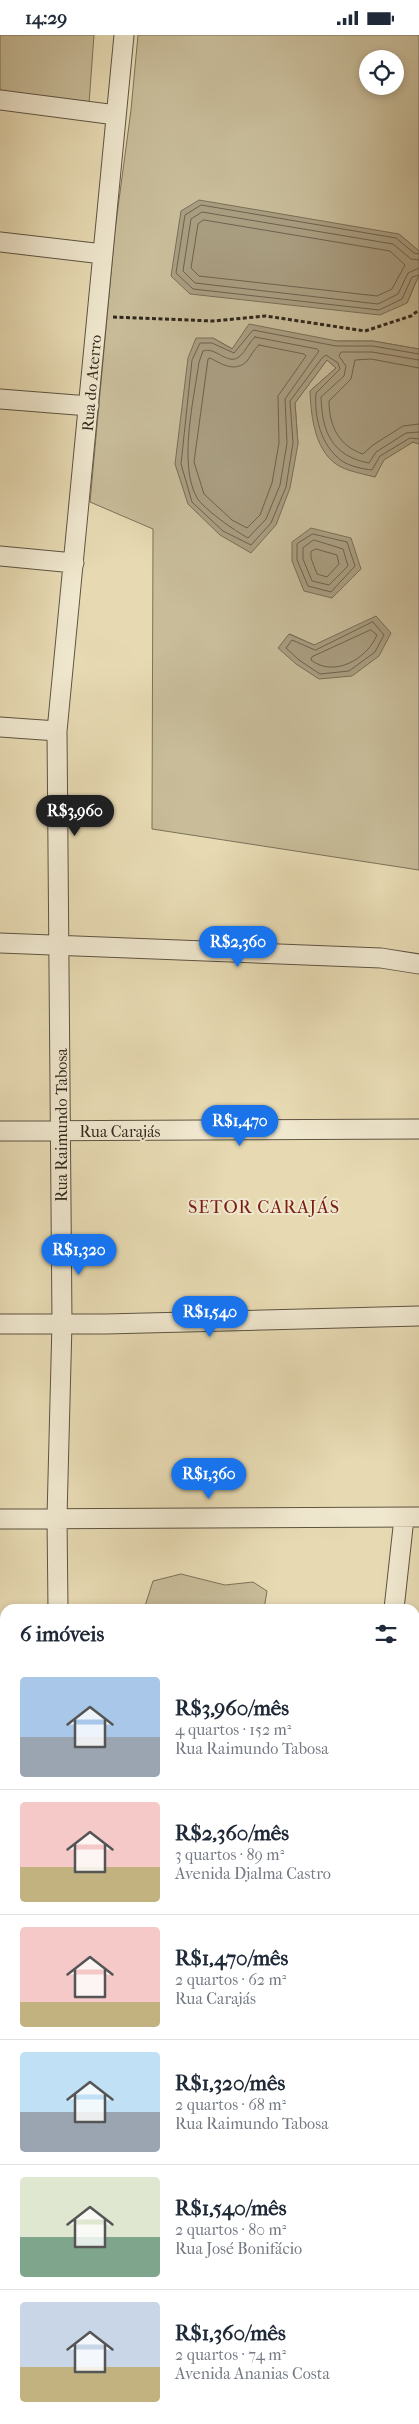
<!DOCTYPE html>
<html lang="pt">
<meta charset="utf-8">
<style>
body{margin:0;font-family:"IM FELL French Canon",serif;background:#f2f2f3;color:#1f2937;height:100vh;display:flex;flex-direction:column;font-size:19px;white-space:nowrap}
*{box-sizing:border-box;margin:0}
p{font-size:16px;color:#747a83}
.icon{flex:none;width:28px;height:28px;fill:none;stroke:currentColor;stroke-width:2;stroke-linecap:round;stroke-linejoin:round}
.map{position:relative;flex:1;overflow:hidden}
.sheet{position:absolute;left:0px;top:1569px;width:420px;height:821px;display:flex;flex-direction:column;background:#fff;border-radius:15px 15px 0 0;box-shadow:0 2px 8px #0003}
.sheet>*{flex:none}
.fabs{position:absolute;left:359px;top:15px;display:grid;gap:10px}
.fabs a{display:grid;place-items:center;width:45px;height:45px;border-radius:50%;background:#fff;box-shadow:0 2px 8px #0003;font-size:25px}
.price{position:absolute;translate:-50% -42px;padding:0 11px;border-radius:18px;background:#1a73e8;color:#fff;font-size:16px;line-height:32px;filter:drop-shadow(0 1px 2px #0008)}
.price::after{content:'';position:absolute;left:50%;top:30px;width:15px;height:11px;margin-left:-8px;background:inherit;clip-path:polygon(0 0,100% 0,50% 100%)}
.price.selected{background:#222;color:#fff}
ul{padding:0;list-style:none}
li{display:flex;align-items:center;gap:15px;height:125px;padding:0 20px}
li+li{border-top:1px solid #e0e1e3}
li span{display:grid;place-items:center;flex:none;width:140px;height:100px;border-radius:5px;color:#555}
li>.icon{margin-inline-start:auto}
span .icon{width:60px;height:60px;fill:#fffc;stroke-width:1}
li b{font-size:21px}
h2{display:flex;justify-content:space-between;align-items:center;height:60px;padding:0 20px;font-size:21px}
.status{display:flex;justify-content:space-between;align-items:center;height:35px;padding:0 25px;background:#fff;direction:ltr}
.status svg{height:14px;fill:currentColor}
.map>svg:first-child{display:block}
</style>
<div class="status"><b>14:29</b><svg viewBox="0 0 49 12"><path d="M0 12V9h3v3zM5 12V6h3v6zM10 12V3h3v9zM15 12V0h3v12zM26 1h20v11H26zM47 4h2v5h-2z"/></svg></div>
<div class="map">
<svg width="419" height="2389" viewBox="0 0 419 2389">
<rect width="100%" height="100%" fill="#e7dab3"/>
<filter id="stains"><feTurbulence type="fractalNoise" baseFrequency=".004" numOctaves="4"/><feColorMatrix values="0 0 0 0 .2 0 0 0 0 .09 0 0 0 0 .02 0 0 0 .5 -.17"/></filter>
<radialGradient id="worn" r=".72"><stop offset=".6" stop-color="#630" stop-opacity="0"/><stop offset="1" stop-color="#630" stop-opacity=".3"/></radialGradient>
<path fill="#c8bc99" stroke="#7c725a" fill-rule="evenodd" d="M0,0H94L89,69L0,57Z
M138,0H419V216L399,199L407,268L419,240V314L373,306H337L233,314L213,303L298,409L295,368L327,325L336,333L310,356L322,413L340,431L375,442L383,425L413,407L419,409V835L152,794L153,494L90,467L115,195L131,75ZM368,24H395V51H368ZM290,599L314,610L279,613Z
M181,1539L225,1550L253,1547L267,1556L264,1574H144L153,1546Z
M0,2354L5,2355V2385H99L93,2389H0Z"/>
<path fill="#a99d80" stroke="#796e58" d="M199,165L399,199L419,216V240L407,268L380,280L190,259L171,241L181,176Z
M249,289L337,306H373L419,314V409L413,407L384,425L375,442C364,439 351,437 341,432C315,419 311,382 310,356L336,333L327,325L295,368L298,409L290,453L276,490L251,518L220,500L188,469L175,429L188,323L196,303H213L232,314Z
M311,493L351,503L361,534L332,563L304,556L292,526V507Z
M376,581L391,598L379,621L352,641L319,644L296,629L278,613L289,599L314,610Z"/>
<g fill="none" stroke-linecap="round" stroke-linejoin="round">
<path stroke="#6c624e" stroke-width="1" d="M204,185L390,216L405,230L392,254L377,261L199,241L191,233L198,189Z
M419,219L414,218L396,203L201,170L185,180L176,238L193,254L379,275L402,264L412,242L419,240
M419,225L411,224L393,209L202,177L191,184L183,236L195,248L378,269L398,259L408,238L419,233
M255,302L317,314L319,316L285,364L287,408L280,450L266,484L248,503C235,496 205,475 197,463C178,429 194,364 199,327L203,316C216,311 228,332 240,321C246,316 249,307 255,302Z
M259,310L304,319L306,321L278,361L279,408L272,448L260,480L247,493L232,485L204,459L194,427L208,324L210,323C222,329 235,338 247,326C251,321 254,314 259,310Z
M419,319L373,311H336L253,295L234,318L212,308H200L192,325L181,429L192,467L223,496L251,510L271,488L286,452L293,408L290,366L322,323L326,320L338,328L340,334L316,358C314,382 321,411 342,426C349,431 363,434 372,435L380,421L410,403L419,404
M419,325L372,317H341L339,321L346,331L344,341L321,362C322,397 332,421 369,428L376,417L406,398L419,397
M419,333L371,324L355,325L351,344L329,366C329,391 339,411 363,419L373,410L403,391L419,389
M313,499L347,507L355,531L331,557L308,551L297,525V509Z
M314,505L343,514L348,531L329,550L312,546L303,524V513Z
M316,514L337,520L339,529L327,542L317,539L311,523V517Z
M373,587L384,600L375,617L349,636L320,639L299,625L286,613L292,605L315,615Z
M371,595L377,600C367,624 334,643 311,625L312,622Z"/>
<g stroke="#5e5442" stroke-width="21">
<path id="minor" d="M0,65L116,80
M0,207L103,219
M0,364L89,371
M0,521L74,528
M0,692L57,696
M0,908L381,923L419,929
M0,1096L419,1094
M0,1289H106L419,1281
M0,1484L419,1482
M58,1574L57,1482L62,1288L57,696L124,0
M394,1574L404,1483
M415,1671H419
M0,1684H5
M0,1727H5
M0,1862H5
M415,1884H419
M0,1990H5
M415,2066H419
M0,2135H5
M415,2256H419
M0,2258H5
M402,2389V2385"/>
</g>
<path stroke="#30271c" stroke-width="3" stroke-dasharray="4 2.5" stroke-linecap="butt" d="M113,282L213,286L266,281L365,296L411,281L419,275"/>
<use href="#minor" stroke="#efe7ce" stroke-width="19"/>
</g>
<g text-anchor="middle" stroke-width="4" stroke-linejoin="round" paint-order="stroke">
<g font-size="16" fill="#30271c" stroke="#efe7ce">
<text transform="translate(91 348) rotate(-85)" y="6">Rua do Aterro</text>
<text transform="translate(61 1090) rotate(-90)" y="6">Rua Raimundo Tabosa</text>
<text x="120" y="1102">Rua Carajás</text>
</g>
<g font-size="18" letter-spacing="1" fill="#7a1f14" stroke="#efe7ce">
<text x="264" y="1178">SETOR CARAJÁS</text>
</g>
</g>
<rect width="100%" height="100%" filter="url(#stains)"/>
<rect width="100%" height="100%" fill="url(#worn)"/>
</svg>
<div class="fabs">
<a><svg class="icon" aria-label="locate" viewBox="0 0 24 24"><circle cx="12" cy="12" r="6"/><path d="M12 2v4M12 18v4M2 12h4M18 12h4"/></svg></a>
</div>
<b class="price selected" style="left:75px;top:802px">R$3,960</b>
<b class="price" style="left:238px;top:933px">R$2,360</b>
<b class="price" style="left:240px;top:1112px">R$1,470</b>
<b class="price" style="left:79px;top:1241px">R$1,320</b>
<b class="price" style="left:210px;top:1303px">R$1,540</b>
<b class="price" style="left:209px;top:1465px">R$1,360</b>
<section class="sheet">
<h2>6 imóveis<svg class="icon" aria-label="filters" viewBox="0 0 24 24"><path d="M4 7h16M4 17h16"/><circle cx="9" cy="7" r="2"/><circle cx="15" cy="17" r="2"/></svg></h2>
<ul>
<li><span style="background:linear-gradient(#a9c7e8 60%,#9aa5b1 0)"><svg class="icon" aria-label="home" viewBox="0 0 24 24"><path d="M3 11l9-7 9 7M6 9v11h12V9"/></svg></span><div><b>R$3,960/mês</b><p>4 quartos · 152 m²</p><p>Rua Raimundo Tabosa</p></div></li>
<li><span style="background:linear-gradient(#f6c9c9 65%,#c2b280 0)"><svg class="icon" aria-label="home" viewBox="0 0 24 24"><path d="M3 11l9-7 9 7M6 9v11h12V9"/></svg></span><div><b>R$2,360/mês</b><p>3 quartos · 89 m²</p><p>Avenida Djalma Castro</p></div></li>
<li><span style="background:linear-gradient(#f6c9c9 75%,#c2b280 0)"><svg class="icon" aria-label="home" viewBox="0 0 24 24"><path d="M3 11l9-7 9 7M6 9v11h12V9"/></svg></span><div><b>R$1,470/mês</b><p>2 quartos · 62 m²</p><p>Rua Carajás</p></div></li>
<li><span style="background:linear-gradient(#bfe0f5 60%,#9aa5b1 0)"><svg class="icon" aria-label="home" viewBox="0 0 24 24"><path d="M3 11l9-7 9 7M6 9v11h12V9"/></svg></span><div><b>R$1,320/mês</b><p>2 quartos · 68 m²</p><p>Rua Raimundo Tabosa</p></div></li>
<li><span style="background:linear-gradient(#dfe7d0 60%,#7fa58c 0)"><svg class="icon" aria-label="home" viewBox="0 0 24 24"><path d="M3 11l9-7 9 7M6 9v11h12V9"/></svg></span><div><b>R$1,540/mês</b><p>2 quartos · 80 m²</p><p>Rua José Bonifácio</p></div></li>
<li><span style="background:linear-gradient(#c9d6e8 65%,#c2b280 0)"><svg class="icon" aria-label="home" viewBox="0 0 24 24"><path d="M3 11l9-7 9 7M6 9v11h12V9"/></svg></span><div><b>R$1,360/mês</b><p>2 quartos · 74 m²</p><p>Avenida Ananias Costa</p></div></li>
</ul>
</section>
</div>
